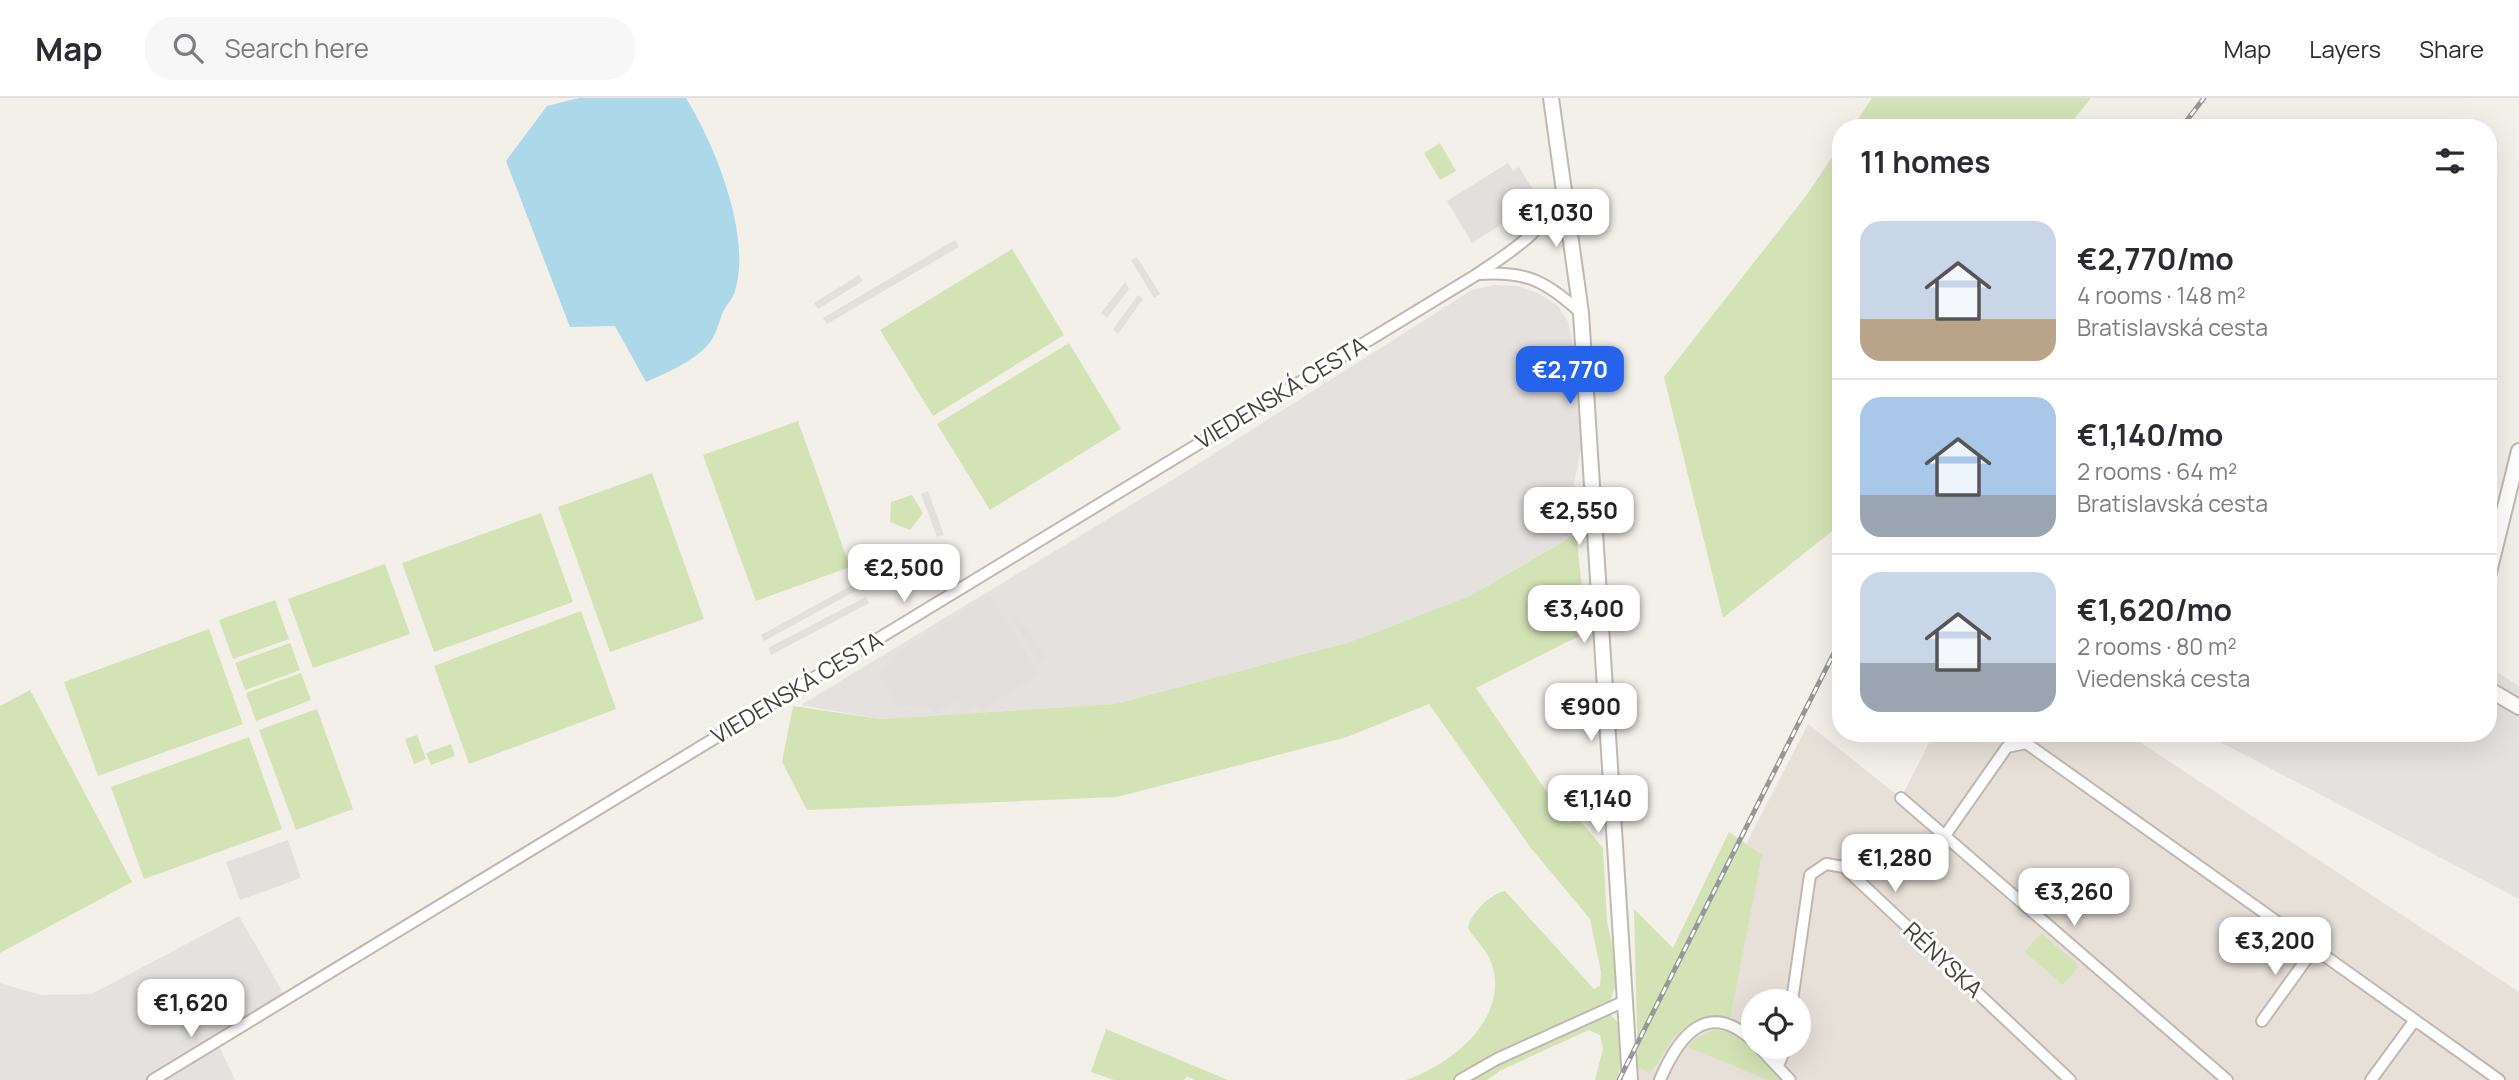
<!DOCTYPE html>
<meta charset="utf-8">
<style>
body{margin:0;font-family:Manrope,sans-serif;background:#f7f7f7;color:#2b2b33;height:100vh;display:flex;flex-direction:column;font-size:26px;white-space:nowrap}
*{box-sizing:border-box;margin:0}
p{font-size:23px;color:#7c7c81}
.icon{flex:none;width:38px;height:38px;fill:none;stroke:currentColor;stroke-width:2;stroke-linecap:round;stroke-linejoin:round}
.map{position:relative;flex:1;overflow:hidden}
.panel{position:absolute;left:1832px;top:21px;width:665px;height:623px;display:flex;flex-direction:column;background:#fff;border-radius:28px;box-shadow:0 7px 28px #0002}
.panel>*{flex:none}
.fabs{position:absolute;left:1741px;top:891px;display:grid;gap:14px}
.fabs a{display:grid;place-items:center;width:70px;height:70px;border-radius:50%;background:#fff;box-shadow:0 7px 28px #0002;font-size:35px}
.price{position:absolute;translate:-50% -60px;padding:0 16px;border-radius:14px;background:#fff;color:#222;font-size:23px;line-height:46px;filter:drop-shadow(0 2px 4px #0008)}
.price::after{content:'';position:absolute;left:50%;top:42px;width:21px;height:16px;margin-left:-10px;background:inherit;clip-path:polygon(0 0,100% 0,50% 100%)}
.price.active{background:#2563eb;color:#fff}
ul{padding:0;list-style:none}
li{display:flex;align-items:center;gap:21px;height:175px;padding:0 28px}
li+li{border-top:2px solid #e1e1e2}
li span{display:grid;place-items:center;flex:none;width:196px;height:140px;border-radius:21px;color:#555}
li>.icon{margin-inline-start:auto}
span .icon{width:84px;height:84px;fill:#fffc;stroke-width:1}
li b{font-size:30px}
h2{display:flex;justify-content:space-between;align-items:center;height:84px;padding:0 28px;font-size:30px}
header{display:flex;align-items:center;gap:42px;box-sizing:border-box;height:98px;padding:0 35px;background:#fff;border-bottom:2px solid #e1e1e2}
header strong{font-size:33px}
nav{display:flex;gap:38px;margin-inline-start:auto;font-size:24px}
.search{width:490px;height:63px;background:#f7f7f7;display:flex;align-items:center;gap:18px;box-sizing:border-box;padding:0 24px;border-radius:28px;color:#7c7c81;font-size:26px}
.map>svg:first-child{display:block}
</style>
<header>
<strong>Map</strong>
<div class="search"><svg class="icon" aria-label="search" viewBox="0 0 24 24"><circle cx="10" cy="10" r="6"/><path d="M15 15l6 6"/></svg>Search here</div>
<nav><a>Map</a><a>Layers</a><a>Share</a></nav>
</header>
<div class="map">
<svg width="2519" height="982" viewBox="0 0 2519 982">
<rect width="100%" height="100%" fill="#f3efe9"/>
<path fill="#e6e0d8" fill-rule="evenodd" d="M1808,626L1901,700L1934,635H2126L2519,894V982H1625ZM1754,903H1799V948H1754Z"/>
<path fill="#e5e1de" d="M1493,187L1519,188L1540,196L1558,208L1568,224L1573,247L1583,340L1574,386L1576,436L1470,498L1350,544L1115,606L881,621L801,607L1182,376L1472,192Z
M2489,569L2519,588V801L2203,635H2488Z
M239,818L286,900L215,940L235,982H0V885L41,897L92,896Z"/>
<path fill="#d4e3b6" d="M1872,0H2091L2067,30H1852Z
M1440,45L1456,73L1440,82L1424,55Z
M1841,46V426L1723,520L1664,279L1806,98Z
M1012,151L1064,237L933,318L880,232Z
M1069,245L1121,331L990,412L937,326Z
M798,323L850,469L756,503L703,357Z
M652,375L704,521L610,554L558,409Z
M912,397L923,415L910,432L890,424L891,404Z
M541,415L573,504L434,554L402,465Z
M1576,436L1587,534L1476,590L1568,725L1577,719L1603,750L1607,824L1614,855L1616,886L1611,901L1472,969L1452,982H1406C1453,966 1513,918 1490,861C1485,851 1474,840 1468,830C1471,815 1490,796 1505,793L1594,891L1600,888L1601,874L1590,821L1530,749L1429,606L1347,639L1117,699L807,712L782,664L793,608L881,621L1115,606L1350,544L1470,498Z
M385,466L410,536L313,570L288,501Z
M275,502L289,541L233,561L219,522Z
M581,513L616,611L469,666L434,568Z
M209,531L243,626L98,678L64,584Z
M290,545L300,572L245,592L235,565Z
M301,575L311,602L256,623L246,595Z
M30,592L132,784L0,855V608Z
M317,611L353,711L296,732L259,632Z
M417,637L426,661L414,666L405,641Z
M249,639L282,731L144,781L111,689Z
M451,646L455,658L431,667L426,655Z
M1729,734L1762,757L1730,921C1709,918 1684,925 1671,943C1663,954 1660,965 1649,975L1638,969L1634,811L1673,850Z
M2041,835L2079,868L2063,887L2025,854Z
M1604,915C1630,921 1625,963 1616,982H1595L1603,951L1600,937L1589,932L1501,972L1487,982H1469Z
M1106,931L1228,982H1194L1187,978L1184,982H1114L1091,974Z
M1714,932C1740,932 1768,961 1781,982H1768L1688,949L1695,941Z"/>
<path fill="#e2dfdd" d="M1508,65L1513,73L1519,69L1535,95L1523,105L1526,111L1472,145L1447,103Z
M955,142L959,149L827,226L823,220Z
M1137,159L1160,196L1154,200L1131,162Z
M859,177L863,183L818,211L814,205Z
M1125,184L1129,191L1107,220L1101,215Z
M1138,197L1143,201L1118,236L1113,231Z
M928,393L944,437L937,439L921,396Z
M858,484L861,490L764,543L761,537Z
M989,496L1039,576L981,614L976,608L964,615L956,603L934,616L930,609L905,607L899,611L878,576L893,565L890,559Z
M866,499L869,505L771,557L768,550Z
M1017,516L1046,561L1040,565L1011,520Z
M288,742L301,780L240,802L226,764Z"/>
<path fill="#acd8e9" d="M579,0H686C715,47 752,138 735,193C733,201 725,208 722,216C718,228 715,240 706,249C690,265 666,275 646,284L615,228L570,229L506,63L547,8Z"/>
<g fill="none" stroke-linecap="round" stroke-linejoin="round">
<g stroke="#c0b8b0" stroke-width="14">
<path id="minor" d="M1479,176C1527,173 1546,183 1581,215
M1901,700L2227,982
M1944,739L2007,649L2026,645L2499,982
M1792,903L1810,777L1826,766L1844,769L2070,982
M2262,923L2313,852
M1758,948L1790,982
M1778,968L1786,948
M153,982L1476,177C1516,150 1543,135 1563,90
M1460,982L1497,961L1625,903
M1660,982C1679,937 1708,900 1754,944
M2371,982L2415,922"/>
</g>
<g stroke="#c0b8b0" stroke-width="18">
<path id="tertiary" d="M1551,0L1581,215L1630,982
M2488,478L2519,353
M2488,591L2519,609"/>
</g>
<use href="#minor" stroke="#fff" stroke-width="10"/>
<use href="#tertiary" stroke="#fff" stroke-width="14"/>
<g stroke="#979797" stroke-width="5">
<path id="rail" d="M2181,30L2204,0
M1619,982L1841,541"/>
</g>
<use href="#rail" stroke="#fff" stroke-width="2.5" stroke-dasharray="8" stroke-linecap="butt"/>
</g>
<g text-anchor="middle" stroke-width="6" stroke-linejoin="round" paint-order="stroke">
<g font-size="23" fill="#463f38" stroke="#fff">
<text transform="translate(1281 295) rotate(-31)" y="8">VIEDENSKÁ CESTA</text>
<text transform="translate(797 590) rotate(-31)" y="8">VIEDENSKÁ CESTA</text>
<text transform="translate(1943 862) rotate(43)" y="8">RÉNYSKA</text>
</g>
</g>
</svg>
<div class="fabs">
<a><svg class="icon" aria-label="locate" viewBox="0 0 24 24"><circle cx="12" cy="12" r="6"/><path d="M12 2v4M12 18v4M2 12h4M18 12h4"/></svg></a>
</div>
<b class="price" style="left:1556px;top:151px">€1,030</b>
<b class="price active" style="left:1570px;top:308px">€2,770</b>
<b class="price" style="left:1579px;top:449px">€2,550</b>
<b class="price" style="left:904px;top:506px">€2,500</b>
<b class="price" style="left:1584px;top:547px">€3,400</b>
<b class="price" style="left:1591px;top:645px">€900</b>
<b class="price" style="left:1598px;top:737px">€1,140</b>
<b class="price" style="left:1895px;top:796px">€1,280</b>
<b class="price" style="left:2074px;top:830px">€3,260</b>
<b class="price" style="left:2275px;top:879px">€3,200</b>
<b class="price" style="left:191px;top:941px">€1,620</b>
<section class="panel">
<h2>11 homes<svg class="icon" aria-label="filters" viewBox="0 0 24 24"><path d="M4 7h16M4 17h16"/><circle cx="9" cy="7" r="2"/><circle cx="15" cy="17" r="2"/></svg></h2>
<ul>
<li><span style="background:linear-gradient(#c9d6e8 70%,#b9a48a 0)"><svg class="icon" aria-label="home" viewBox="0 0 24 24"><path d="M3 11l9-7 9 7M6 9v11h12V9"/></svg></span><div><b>€2,770/mo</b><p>4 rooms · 148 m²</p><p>Bratislavská cesta</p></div></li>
<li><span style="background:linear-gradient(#a9c7e8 70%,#9aa5b1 0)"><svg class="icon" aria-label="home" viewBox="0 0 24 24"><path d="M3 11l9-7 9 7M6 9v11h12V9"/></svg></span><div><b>€1,140/mo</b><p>2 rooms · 64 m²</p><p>Bratislavská cesta</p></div></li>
<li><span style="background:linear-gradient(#c9d6e8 65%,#9aa5b1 0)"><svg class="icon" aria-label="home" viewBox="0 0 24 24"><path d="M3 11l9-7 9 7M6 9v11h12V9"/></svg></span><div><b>€1,620/mo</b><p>2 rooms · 80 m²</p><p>Viedenská cesta</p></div></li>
</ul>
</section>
</div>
